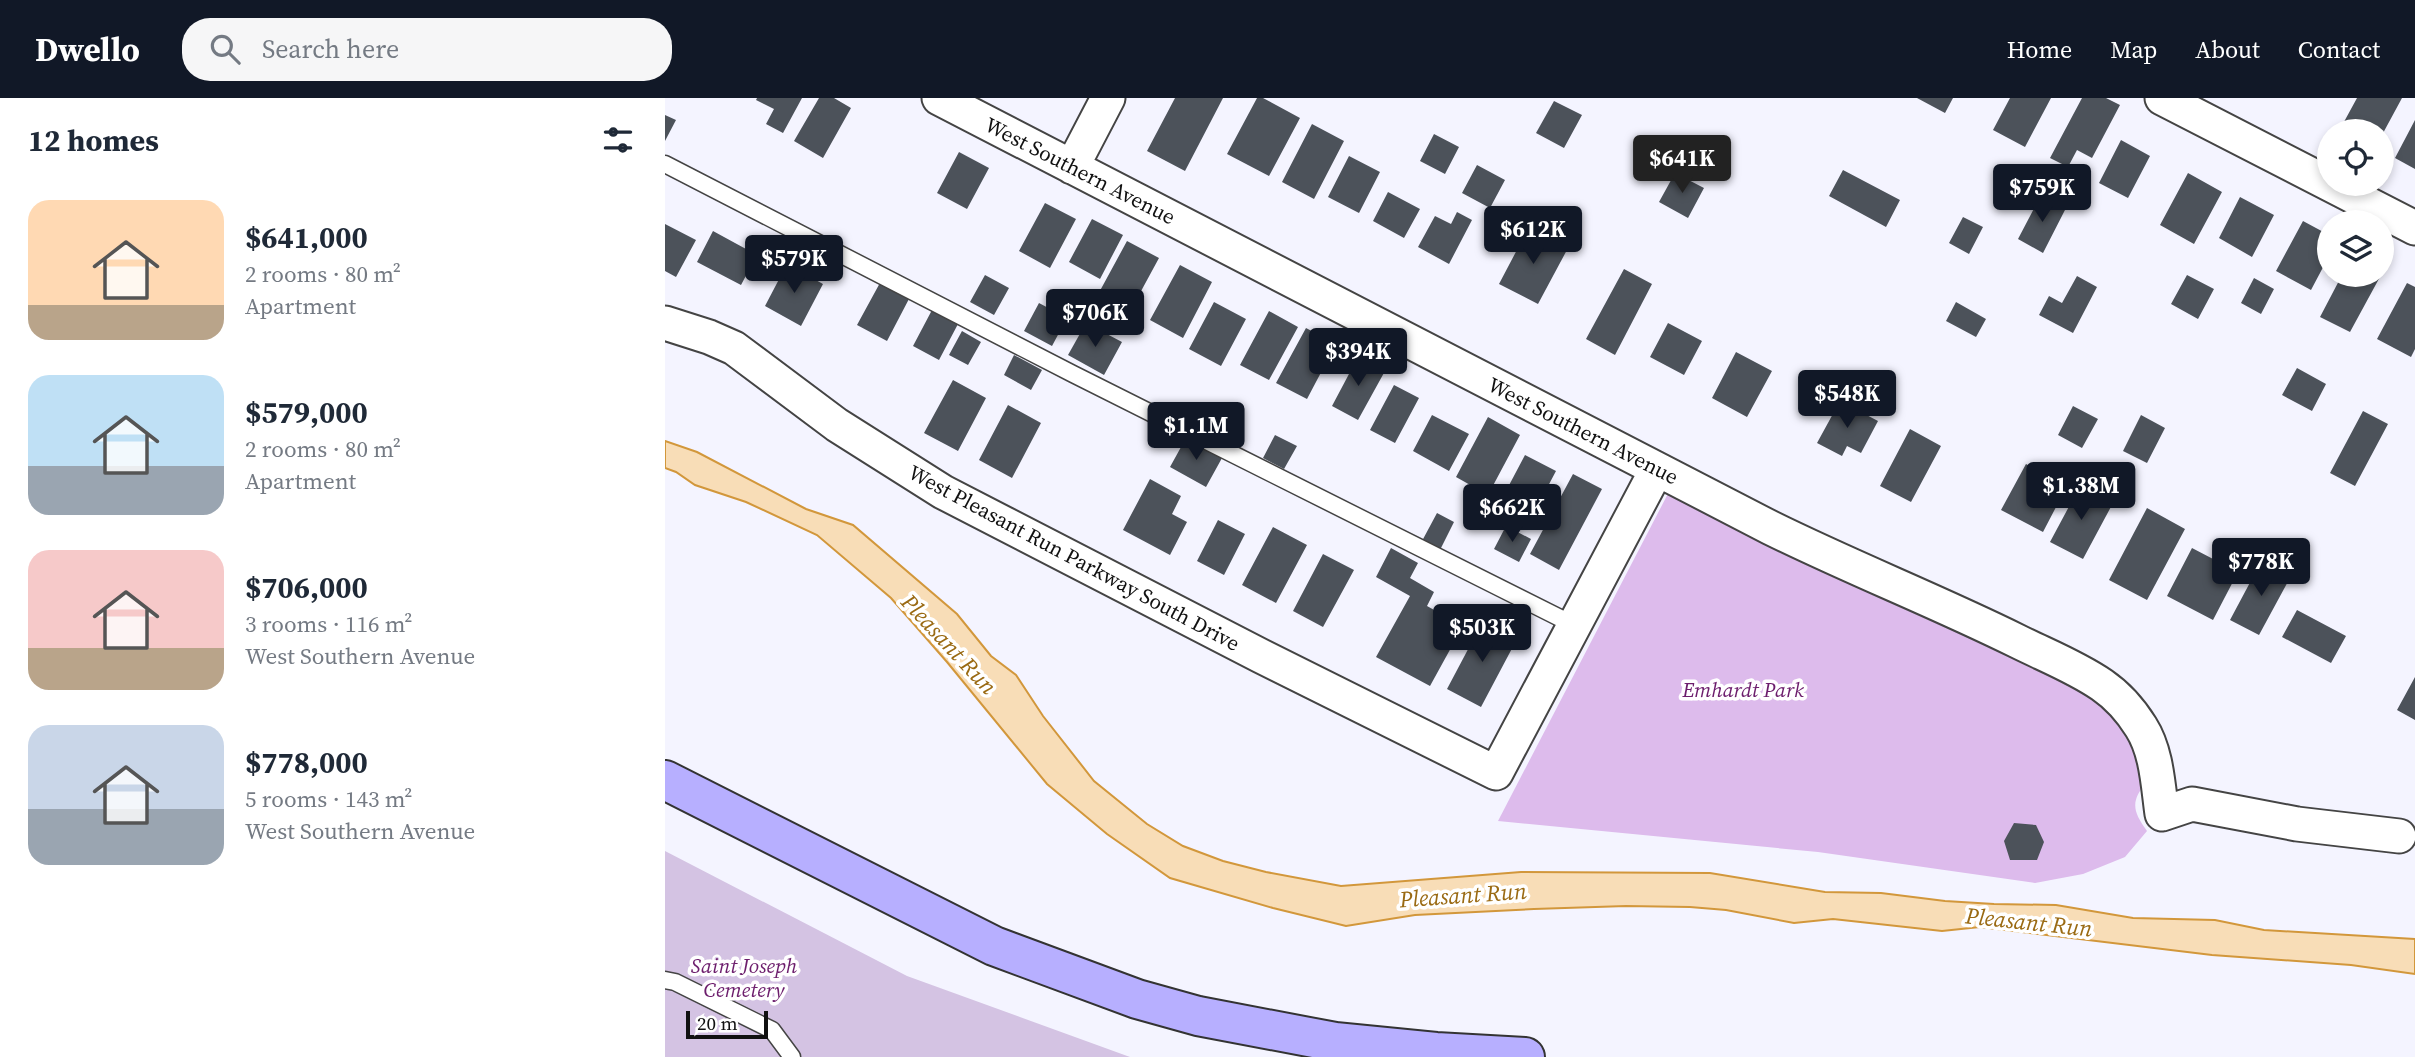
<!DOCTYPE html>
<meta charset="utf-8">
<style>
body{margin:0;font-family:"Source Serif 4",serif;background:#f6f6f7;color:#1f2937;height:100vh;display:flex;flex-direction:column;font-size:26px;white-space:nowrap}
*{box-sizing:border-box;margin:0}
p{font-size:23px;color:#747a83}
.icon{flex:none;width:38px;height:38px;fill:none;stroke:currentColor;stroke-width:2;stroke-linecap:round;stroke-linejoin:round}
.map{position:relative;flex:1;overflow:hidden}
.drawer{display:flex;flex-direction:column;background:#fff;width:665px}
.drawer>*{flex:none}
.tools{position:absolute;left:1652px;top:21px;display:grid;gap:14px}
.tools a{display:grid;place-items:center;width:77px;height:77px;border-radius:50%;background:#fff;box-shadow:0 4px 10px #0003;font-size:35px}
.scale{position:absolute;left:21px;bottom:18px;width:82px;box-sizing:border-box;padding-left:7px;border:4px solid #111;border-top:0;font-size:19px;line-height:24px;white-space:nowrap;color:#111;-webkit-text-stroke:5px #fff;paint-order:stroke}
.price{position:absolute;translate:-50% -60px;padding:0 16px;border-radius:7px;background:#111827;color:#fff;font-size:23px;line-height:46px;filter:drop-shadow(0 2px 4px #0008)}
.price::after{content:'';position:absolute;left:50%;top:42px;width:21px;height:16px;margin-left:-10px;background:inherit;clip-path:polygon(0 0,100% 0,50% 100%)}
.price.on{background:#222;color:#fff}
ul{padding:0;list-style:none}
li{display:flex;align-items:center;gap:21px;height:175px;padding:0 28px}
li span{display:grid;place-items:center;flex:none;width:196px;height:140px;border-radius:21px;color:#555}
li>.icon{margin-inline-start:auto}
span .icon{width:84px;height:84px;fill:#fffc;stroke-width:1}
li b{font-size:30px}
h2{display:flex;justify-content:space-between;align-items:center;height:84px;padding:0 28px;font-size:30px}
header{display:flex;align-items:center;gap:42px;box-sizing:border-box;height:98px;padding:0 35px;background:#111827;color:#fff}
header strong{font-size:33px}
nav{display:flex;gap:38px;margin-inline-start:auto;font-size:24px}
.search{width:490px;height:63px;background:#f6f6f7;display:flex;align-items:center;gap:18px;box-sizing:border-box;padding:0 24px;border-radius:28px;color:#747a83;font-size:26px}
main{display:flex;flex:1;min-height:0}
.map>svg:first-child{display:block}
</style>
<header>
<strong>Dwello</strong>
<div class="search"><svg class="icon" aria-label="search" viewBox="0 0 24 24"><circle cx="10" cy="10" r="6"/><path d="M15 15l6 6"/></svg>Search here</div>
<nav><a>Home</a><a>Map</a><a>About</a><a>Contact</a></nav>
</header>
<main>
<section class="drawer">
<h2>12 homes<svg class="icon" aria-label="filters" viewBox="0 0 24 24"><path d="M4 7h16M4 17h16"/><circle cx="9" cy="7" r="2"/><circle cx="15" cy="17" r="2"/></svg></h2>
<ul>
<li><span style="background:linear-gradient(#ffd9b3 75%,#b9a48a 0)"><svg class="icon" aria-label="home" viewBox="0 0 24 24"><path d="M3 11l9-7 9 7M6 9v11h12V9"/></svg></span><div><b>$641,000</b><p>2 rooms · 80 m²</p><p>Apartment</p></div></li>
<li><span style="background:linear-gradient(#bfe0f5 65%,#9aa5b1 0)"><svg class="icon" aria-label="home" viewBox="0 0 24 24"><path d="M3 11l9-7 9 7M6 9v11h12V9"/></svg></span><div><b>$579,000</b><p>2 rooms · 80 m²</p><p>Apartment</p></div></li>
<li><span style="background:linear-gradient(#f6c9c9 70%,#b9a48a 0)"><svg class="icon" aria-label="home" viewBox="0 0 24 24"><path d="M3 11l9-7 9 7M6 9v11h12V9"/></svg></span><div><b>$706,000</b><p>3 rooms · 116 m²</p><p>West Southern Avenue</p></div></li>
<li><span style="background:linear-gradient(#c9d6e8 60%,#9aa5b1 0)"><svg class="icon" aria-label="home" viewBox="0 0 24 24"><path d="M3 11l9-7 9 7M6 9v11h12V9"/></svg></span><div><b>$778,000</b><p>5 rooms · 143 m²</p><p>West Southern Avenue</p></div></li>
</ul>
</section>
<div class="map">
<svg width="1750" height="959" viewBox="0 0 1750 959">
<rect width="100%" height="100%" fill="#f4f4ff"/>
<path fill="#ddbbec" d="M1008,386L1224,491L1467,618L1484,681C1466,702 1466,711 1482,733L1460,759L1418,776L1370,785L1153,754L833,723Z"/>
<path fill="#d4c3e3" d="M0,753L242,878L465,959H0Z"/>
<path fill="#f8ddb7" stroke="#d2973b" stroke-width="2" d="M0,343L32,354L141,411L188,427L292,516L326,558L351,577L378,618L429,683L482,726L518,748L558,763L601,774L676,788L856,774L1045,775L1160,794L1216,795L1280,803L1329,806L1391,807L1468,820L1550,822L1599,832L1750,841V876L1686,867L1547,857L1315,829L1277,833L1168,821L1129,825L1061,812L1025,809L961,808L869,811L750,817L681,828L608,810L505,780L442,736L382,686L282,564L226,500L152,437L81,404L30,387L11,374L0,370Z"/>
<path fill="#4c525a" d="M92,0H137L118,35L101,26L109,11L91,2Z
M154,0H169L186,10L158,60L129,43Z
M510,0H558L520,73L482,53Z
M592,0H598L635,20L604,78L562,56Z
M1252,0H1288L1280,15Z
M1345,0H1386L1360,49L1328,32Z
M1417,0H1441L1455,7L1427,60L1412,52L1403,69L1385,60Z
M1692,0H1737L1717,37V33H1674Z
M889,3L917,17L899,50L871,35Z
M0,17L11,22L0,43Z
M1750,22V71L1730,60Z
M647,26L679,43L649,101L617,84Z
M769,36L794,49L780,76L755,63Z
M1456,42L1485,58L1463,100L1434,85Z
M294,54L324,70L302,111L272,95Z
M684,58L715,74L694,115L663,99Z
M812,67L840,82L825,110L797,95Z
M1178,72L1235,102L1221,129L1164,98Z
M1010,75L1039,90L1023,120L994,104Z
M1523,75L1557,94L1529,146L1495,127Z
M723,94L755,111L739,140L708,123Z
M1376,97L1401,110L1378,155L1353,141Z
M1575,99L1609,117L1587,159L1554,140Z
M380,105L411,121L385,170L354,153Z
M792,114L807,122L784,166L753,149L770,118L786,126Z
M1298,119L1318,129L1304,156L1284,145Z
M427,121L458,137L435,181L404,164Z
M1638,123L1664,137V158L1646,192L1611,173Z
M0,126L31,142L11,179L0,173Z
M864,129L903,150L873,206L834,186Z
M48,133L92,157L76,187L32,164Z
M462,143L494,160L456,230L424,213Z
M122,166L158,186L136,228L100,208Z
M515,167L547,184L518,240L485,222Z
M959,171L987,186L950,257L921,241Z
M320,177L344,190L329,217L305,204Z
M1522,177L1549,191L1533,221L1506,206Z
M1677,177H1716L1685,234L1655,219Z
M1412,178L1432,189L1408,235L1374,217L1384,198L1397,205Z
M1589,180L1609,191L1596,216L1576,205Z
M216,183L245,199L222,243L192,227Z
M1742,185L1750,189V251L1746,259L1712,241Z
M549,204L581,221L556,268L524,251Z
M1291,204L1321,221L1311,239L1281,223Z
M374,205L402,220L387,248L359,233Z
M267,212L293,226L274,262L248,248Z
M604,213L633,229L604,282L575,267Z
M421,225L457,244L439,277L403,257Z
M1003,225L1037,243L1019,277L985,259Z
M641,230L671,246L642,301L611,285Z
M297,233L316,244L303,267L284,257Z
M1071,254L1107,273L1082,319L1047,300Z
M349,257L377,272L366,292L339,277Z
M693,259L720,273L693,322L667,308Z
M1632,270L1661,286L1647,313L1617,297Z
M288,282L321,300L293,353L259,335Z
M729,287L754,300L730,345L705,332Z
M1175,303L1213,323L1196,355L1182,348L1177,358L1152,345Z
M343,307L376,325L347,380L314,362Z
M1408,308L1433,321L1417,350L1393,337Z
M1698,313L1723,326L1690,388L1665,375Z
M767,317L804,336L784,373L748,353Z
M1476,317L1500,330L1482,365L1458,353Z
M823,319L855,337L823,397L791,379Z
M1245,331L1276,348L1246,404L1215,388Z
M610,337L632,348L619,371L598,360Z
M521,340L557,360L541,389L505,369Z
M860,357L891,373L863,426L832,410Z
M1361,366L1402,388L1378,434L1336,412Z
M908,376L937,391L894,472L865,456Z
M485,381L516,398L507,416L522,424L505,457L458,432Z
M1415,388L1448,405L1418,461L1385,444Z
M1482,410L1520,431L1482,502L1444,482Z
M772,415L789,424L775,452L757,443Z
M553,422L580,436L559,477L532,463Z
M841,428L866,441L854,464L829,451Z
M608,429L642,447L611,505L577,487Z
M726,450L753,465L745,480L769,494L762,508L798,528L765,588L711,559L745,498L711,479Z
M1527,450L1573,474L1548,522L1502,498Z
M658,456L689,472L658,529L628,513Z
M1597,462L1626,478L1594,537L1565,522Z
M1632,512L1681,538L1666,565L1617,539Z
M818,523L852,541L816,609L782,591Z
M1750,579V622L1732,612Z
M1349,725L1371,727L1379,744L1372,762H1345L1339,743Z"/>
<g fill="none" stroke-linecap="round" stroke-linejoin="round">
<g stroke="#444" stroke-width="19">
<path id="lane" d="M0,66L408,276L909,527
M0,882L10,884L107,932L127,959"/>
</g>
<g stroke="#444" stroke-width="37">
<path id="street" d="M274,0L1106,430C1187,470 1271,503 1352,543C1380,557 1411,569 1437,587C1453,598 1466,613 1476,629C1492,654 1493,688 1497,716L1527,706L1632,726L1734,738
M1497,0L1750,130
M407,69L443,0
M0,225L44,239L69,250L172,327L278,394L596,558L831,675L992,371"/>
</g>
<g stroke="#333" stroke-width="42">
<path id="secondary" d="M0,682L329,848L472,901L533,918L670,944L771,954L860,959"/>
</g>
<use href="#lane" stroke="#fff" stroke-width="16"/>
<use href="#street" stroke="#fff" stroke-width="33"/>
<use href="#secondary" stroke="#b7afff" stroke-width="38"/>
</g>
<g text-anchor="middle" stroke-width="7" stroke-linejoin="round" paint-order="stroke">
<g font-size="21" fill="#111" stroke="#fff">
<text transform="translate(415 73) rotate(27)" y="7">West Southern Avenue</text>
<text transform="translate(918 333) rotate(27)" y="7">West Southern Avenue</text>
<text transform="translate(409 460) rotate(28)" y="7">West Pleasant Run Parkway South Drive</text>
</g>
<g font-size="21" font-style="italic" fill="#6c1d6c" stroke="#fff">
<text x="1078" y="599">Emhardt Park</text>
<text x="79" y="875">Saint Joseph<tspan x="79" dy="24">Cemetery</tspan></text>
</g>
<g font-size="23" font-style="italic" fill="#9a6a13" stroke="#fff">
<text transform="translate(284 546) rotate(47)" y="8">Pleasant Run</text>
<text transform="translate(798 797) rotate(-4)" y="8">Pleasant Run</text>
<text transform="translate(1364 824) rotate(6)" y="8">Pleasant Run</text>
</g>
</g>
</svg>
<div class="tools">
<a><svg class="icon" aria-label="locate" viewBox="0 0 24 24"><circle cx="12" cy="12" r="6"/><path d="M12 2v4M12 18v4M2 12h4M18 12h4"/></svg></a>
<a><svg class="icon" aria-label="layers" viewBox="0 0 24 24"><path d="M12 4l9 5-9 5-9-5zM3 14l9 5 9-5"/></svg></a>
</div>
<div class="scale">20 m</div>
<b class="price on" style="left:1017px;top:97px">$641K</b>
<b class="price" style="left:1377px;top:126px">$759K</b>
<b class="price" style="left:868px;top:168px">$612K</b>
<b class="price" style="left:129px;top:197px">$579K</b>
<b class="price" style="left:430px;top:251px">$706K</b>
<b class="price" style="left:693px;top:290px">$394K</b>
<b class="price" style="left:1182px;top:332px">$548K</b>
<b class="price" style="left:531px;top:364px">$1.1M</b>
<b class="price" style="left:1416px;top:424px">$1.38M</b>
<b class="price" style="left:847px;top:446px">$662K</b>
<b class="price" style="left:1596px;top:500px">$778K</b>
<b class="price" style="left:817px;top:566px">$503K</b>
</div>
</main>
